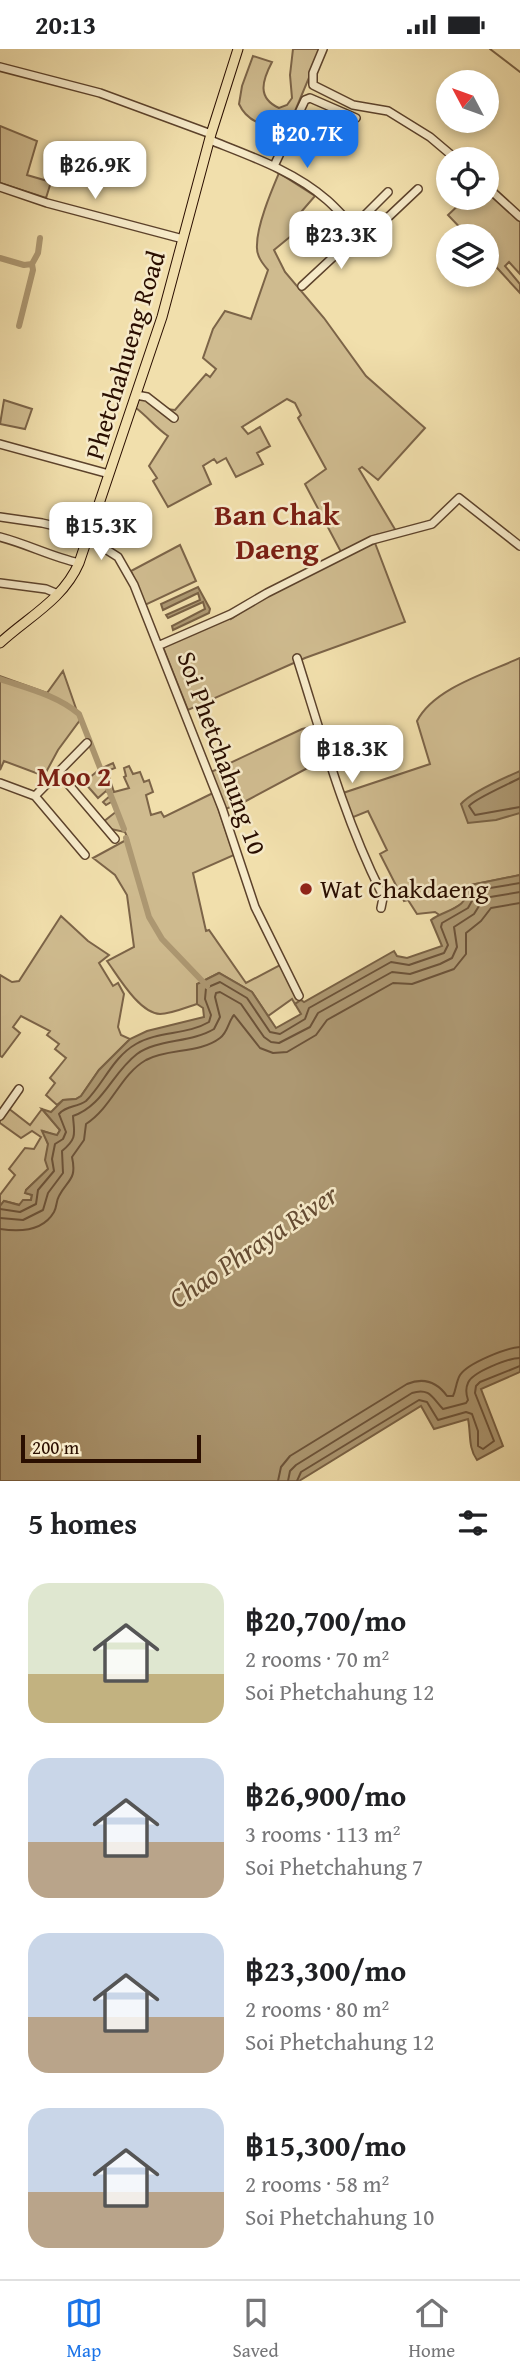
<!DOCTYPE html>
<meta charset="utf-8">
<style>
body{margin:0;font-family:"Gentium Book Plus",serif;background:#f2f2f2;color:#202124;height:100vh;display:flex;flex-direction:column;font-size:26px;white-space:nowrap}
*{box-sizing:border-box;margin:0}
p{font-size:23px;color:#757577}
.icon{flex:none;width:38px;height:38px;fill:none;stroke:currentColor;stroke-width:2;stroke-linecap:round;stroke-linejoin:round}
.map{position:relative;height:1432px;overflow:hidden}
.sheet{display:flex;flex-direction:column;background:#fff;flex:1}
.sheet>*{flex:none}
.needle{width:46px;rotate:311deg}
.fabs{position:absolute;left:436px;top:21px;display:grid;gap:14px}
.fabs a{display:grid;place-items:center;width:63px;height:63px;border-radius:50%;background:#fff;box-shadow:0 4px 10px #0003;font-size:35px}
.scale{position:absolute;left:21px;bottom:18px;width:180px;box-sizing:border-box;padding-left:7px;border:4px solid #2a0e00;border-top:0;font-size:19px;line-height:24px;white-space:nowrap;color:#2a0e00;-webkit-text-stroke:5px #f6eac9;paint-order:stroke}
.price{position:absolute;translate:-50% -60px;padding:0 16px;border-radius:14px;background:#fff;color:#222;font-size:23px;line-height:46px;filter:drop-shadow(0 2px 4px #0008)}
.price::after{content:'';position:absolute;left:50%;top:42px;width:21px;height:16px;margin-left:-10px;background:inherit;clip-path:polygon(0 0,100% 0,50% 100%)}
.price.on{background:#1a73e8;color:#fff}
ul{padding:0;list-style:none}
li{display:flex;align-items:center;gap:21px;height:175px;padding:0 28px}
li span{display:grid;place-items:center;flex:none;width:196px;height:140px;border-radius:21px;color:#555}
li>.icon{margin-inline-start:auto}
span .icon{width:84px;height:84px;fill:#fffc;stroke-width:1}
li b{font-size:30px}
h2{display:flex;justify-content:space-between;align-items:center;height:84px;padding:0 28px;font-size:30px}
.status{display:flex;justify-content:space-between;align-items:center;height:49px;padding:0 35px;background:#fff;direction:ltr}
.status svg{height:19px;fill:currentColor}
.tabs{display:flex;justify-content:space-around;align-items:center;height:98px;border-top:2px solid #e0e0e0;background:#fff;font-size:19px;color:#757577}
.tabs a{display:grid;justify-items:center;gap:4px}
.tabs .on{color:#1a73e8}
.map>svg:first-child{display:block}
</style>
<div class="status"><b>20:13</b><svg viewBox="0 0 49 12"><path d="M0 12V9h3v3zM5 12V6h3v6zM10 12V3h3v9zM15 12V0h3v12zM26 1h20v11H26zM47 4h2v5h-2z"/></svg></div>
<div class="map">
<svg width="520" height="1432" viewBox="0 0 520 1432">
<rect width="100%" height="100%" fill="#f1dfac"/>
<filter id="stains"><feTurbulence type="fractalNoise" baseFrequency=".00286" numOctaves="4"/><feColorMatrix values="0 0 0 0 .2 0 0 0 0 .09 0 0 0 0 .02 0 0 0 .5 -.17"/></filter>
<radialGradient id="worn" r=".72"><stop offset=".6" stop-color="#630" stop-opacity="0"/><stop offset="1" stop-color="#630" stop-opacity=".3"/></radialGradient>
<path fill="#cfbb8f" stroke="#7c6448" stroke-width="2" d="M293,0H321L290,74C270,80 248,75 239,55L242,37L253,7L272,13C262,32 257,49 279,59L287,56L292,49L290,26Z
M0,77L37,92L27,126L51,133L46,149L0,134Z
M279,124L315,147L295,170L302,178L274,201L285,223L324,269L366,327L425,379L378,431L362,418L359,420L396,482L376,486L341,503L305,435L326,420L298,369L301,366L295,354L287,350L242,378L248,385L260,378L270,397L257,404L263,415L236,428L226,409L217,414L214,410L203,417L211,435L168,458L153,432L157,429L149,417L168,387C156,379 148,368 136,359L141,342L166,360L175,361L206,325L210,328L216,320L203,309L213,280L225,262L251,270L268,221C262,214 256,206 257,196C257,176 271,143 279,124Z
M487,141L520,171V225L509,213L505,217L520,235V244L487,208L486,187H468L448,166L466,149H486Z
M4,351L32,360L25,380L0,375Z
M375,494L405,573L305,609L188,661L163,598L230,568L231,570C274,541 326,511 375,494Z
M180,496L196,532L145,556L131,522Z
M520,609V826L470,836L463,854L441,867L435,863L417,865L408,851L404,852L380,805L387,801L368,762L351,769L343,744L430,715L417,672C434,639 487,624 520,609Z
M63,622L80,671L58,701L44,727L4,712L0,721V627L47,644Z
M315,677L325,713L315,715L246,752L223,761L211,723L302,680Z
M113,714L115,719L107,722L114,743L129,739L124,728L126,727L124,719L129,717L133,725L140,723L144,733L149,731L153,743L146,746L151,766L161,763L164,768L213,744L234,806L193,824L206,882L209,881L246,934L280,916L301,951L295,955L292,950L268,967L252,943L219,924L197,935V955C187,958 171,965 160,965C139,964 118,927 107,912L134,898L127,846L115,826L93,809L128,790L125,783L111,780L103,773L117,762L113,752L106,756L103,753L111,746L106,742L98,749L84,733L100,720Z
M61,867L88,892L109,906L99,914L113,937L118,934L124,945L118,978L121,986L130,990L99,1021L81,1047L76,1050L63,1051L57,1056L46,1046L55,1034L50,1029L66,1009L55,1000L59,995L47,986L50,982L21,967L13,978L20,984L2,1008L0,1007V926L12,933L19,932Z
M8,1059L30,1076L42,1060L60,1081L57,1087L43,1082L48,1095V1120L26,1141V1144L32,1146L31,1151L20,1156L4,1152L0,1157V1146L15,1126L9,1120L25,1099L34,1100L41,1088L32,1082L21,1089L0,1074V1069Z"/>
<path fill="#ad9872" stroke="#796144" stroke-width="2" d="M198,538L210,560L209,564L173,581L172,577L205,560L203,553L168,569L166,566L200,551L198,544L163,561L161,555Z
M520,722V764L496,771L468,774L461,755C471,743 504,729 520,722Z
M520,826V1323L481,1340L503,1397L477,1411C468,1399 471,1384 468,1370L434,1380L421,1357L299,1432H0V1157L4,1152L19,1156L23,1151H31L32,1146L25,1144L26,1141L48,1120L45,1111L48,1095L42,1082L57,1086L60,1081L42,1060L51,1063L63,1051L76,1050L81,1047L99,1021L130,990L147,982L204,968L203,959L197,955V935L219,924L252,943L276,979L301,965L295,955L301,951L304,953L394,902L397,907L407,909L442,897L431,871C445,860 467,862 470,836Z"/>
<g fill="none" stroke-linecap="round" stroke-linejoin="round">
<path stroke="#6c5339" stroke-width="2" d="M520,729C509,735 474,750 469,757L475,766L520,758
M0,1160L20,1163L36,1155L38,1141L54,1122L52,1110L55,1095L63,1090L66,1083L59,1065C67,1056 76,1059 86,1052C104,1034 113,1008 136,995C158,982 187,986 209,973L211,966L205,950L206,939L220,933L247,949L270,983L280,985L305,970L309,959L391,913L409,916L444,904L448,896L441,878L442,874L468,859L478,841L520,834
M0,1169L23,1171L43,1161L48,1144L63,1124L62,1102C78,1089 74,1084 73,1067C103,1057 112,1024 137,1005C157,990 191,994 214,980L220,968L215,948L216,944L220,943L241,955L264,988L271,993L279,994L310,978L318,964L392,923L410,925L440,915L452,909L457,898L454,878L474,865L484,849L520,843
M0,1180C19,1183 43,1182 54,1163C57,1158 56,1152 59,1147C68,1130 77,1131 72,1108L84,1091L86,1075C113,1057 120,1026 146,1011C168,999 199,1005 220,989C228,983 228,973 234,966L260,999L273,1004L287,1003L316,986L327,971L393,934L412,935L454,920L466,905V884L481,872L491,859L520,854
M278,1432L281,1418L290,1407L407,1335C424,1328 437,1333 447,1347H453C456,1341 456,1333 460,1326C468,1314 506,1299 520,1298
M288,1432L290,1422L296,1416L412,1344C430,1338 433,1350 443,1360L466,1354L468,1351C466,1345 465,1340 468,1334C472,1323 509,1309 520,1309
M297,1432L301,1423L419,1351L427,1353L438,1371L466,1363L472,1365L478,1382V1397L483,1400L494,1392L475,1344L476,1337L480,1333L520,1317"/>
<path stroke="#796144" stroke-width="2" d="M490,0L520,23"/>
<path stroke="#ad9872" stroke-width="6" d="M0,209L24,216L32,215L38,204L40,189
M19,277L33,221L32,215
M0,630C26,639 57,646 79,665L124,780
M126,789L149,868L162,890L207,937"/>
<g stroke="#5c422b" stroke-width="10">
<path id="minor" d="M323,0L313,24V36L353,56L388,62L430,88L456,110
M0,18L100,44L211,85
M210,91C250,107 294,122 327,151C343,165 357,183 372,199
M274,117L305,51L310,49L356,69
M486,137L520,168
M0,138L47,154L183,190
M353,178L388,143
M365,190L418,140
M302,237L359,184
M136,346L147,348L174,369
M0,395L109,425
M0,468L42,474L89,485
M0,488C27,495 52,508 79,514
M88,489L118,508L134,536L222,759L255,858L299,947
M0,534L46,540L58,545
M160,596L231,565L267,544L372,491L432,475L459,449L520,497
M297,609C322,688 344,769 381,843L383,849L381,859
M58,723L115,790
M0,734L35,747L85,806
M35,747L87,694
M0,1067L19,1040"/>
</g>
<g stroke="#2a0e00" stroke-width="11">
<path id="major" d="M0,594C28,568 63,551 79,514L162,268L211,85L238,0"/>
</g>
<use href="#minor" stroke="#f6eac9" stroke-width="7"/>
<use href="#major" stroke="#f1dfac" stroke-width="9"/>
</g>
<circle fill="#8f2418" stroke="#f6eac9" stroke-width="2.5" cx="306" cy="840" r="7"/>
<g text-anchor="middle" stroke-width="5" stroke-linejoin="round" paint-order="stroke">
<g font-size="26" fill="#2a0e00" stroke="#f6eac9">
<text transform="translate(125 306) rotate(-73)" y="9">Phetchahueng Road</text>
<text transform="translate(222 704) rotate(70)" y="9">Soi Phetchahung 10</text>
</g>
<g font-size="26" fill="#2a0e00" stroke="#f6eac9" text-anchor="start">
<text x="320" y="849">Wat Chakdaeng</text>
</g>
<g font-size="28" font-weight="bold" fill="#7a1f14" stroke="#f6eac9">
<text x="74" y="737">Moo 2</text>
</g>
<g font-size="28" font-style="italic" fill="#654c33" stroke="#f6eac9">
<text transform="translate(253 1197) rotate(-34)" y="10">Chao Phraya River</text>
</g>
<g font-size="30" font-weight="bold" fill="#7a1f14" stroke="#f6eac9">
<text x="277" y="476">Ban Chak<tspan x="277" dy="34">Daeng</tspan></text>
</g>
</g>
<rect width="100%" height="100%" filter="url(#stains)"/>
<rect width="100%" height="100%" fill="url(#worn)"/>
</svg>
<div class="fabs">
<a><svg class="needle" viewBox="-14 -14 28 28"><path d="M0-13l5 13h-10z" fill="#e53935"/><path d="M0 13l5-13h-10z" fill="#757577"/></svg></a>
<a><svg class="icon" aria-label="locate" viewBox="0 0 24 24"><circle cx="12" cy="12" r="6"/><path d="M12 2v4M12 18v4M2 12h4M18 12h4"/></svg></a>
<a><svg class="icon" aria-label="layers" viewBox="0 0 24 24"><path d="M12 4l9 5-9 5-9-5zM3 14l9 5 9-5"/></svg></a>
</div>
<div class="scale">200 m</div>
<b class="price on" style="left:307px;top:121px">฿20.7K</b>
<b class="price" style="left:95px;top:152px">฿26.9K</b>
<b class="price" style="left:341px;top:222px">฿23.3K</b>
<b class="price" style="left:101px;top:513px">฿15.3K</b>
<b class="price" style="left:352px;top:736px">฿18.3K</b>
</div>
<section class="sheet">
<h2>5 homes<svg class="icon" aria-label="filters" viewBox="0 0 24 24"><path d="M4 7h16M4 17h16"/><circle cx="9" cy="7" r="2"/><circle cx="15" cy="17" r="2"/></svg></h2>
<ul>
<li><span style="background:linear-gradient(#dfe7d0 65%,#c2b280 0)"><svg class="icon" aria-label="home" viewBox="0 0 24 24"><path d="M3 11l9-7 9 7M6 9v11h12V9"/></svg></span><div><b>฿20,700/mo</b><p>2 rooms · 70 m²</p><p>Soi Phetchahung 12</p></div></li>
<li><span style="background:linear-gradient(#c9d6e8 60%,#b9a48a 0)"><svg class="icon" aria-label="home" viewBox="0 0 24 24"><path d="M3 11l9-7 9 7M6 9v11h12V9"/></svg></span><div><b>฿26,900/mo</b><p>3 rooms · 113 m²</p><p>Soi Phetchahung 7</p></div></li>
<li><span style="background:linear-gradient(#c9d6e8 60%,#b9a48a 0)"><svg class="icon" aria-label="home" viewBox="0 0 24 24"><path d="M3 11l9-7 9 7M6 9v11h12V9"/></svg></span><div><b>฿23,300/mo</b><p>2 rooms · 80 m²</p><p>Soi Phetchahung 12</p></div></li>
<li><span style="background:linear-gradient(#c9d6e8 60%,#b9a48a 0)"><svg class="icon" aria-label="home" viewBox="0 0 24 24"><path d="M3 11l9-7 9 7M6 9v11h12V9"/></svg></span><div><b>฿15,300/mo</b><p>2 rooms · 58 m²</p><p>Soi Phetchahung 10</p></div></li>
</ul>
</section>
<nav class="tabs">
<a class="on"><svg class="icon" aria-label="map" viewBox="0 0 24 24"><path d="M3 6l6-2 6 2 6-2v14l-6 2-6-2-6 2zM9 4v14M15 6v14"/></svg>Map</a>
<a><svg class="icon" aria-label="saved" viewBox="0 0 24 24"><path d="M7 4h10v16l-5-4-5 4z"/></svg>Saved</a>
<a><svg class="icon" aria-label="home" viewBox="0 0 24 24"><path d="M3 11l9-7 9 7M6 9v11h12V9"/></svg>Home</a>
</nav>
